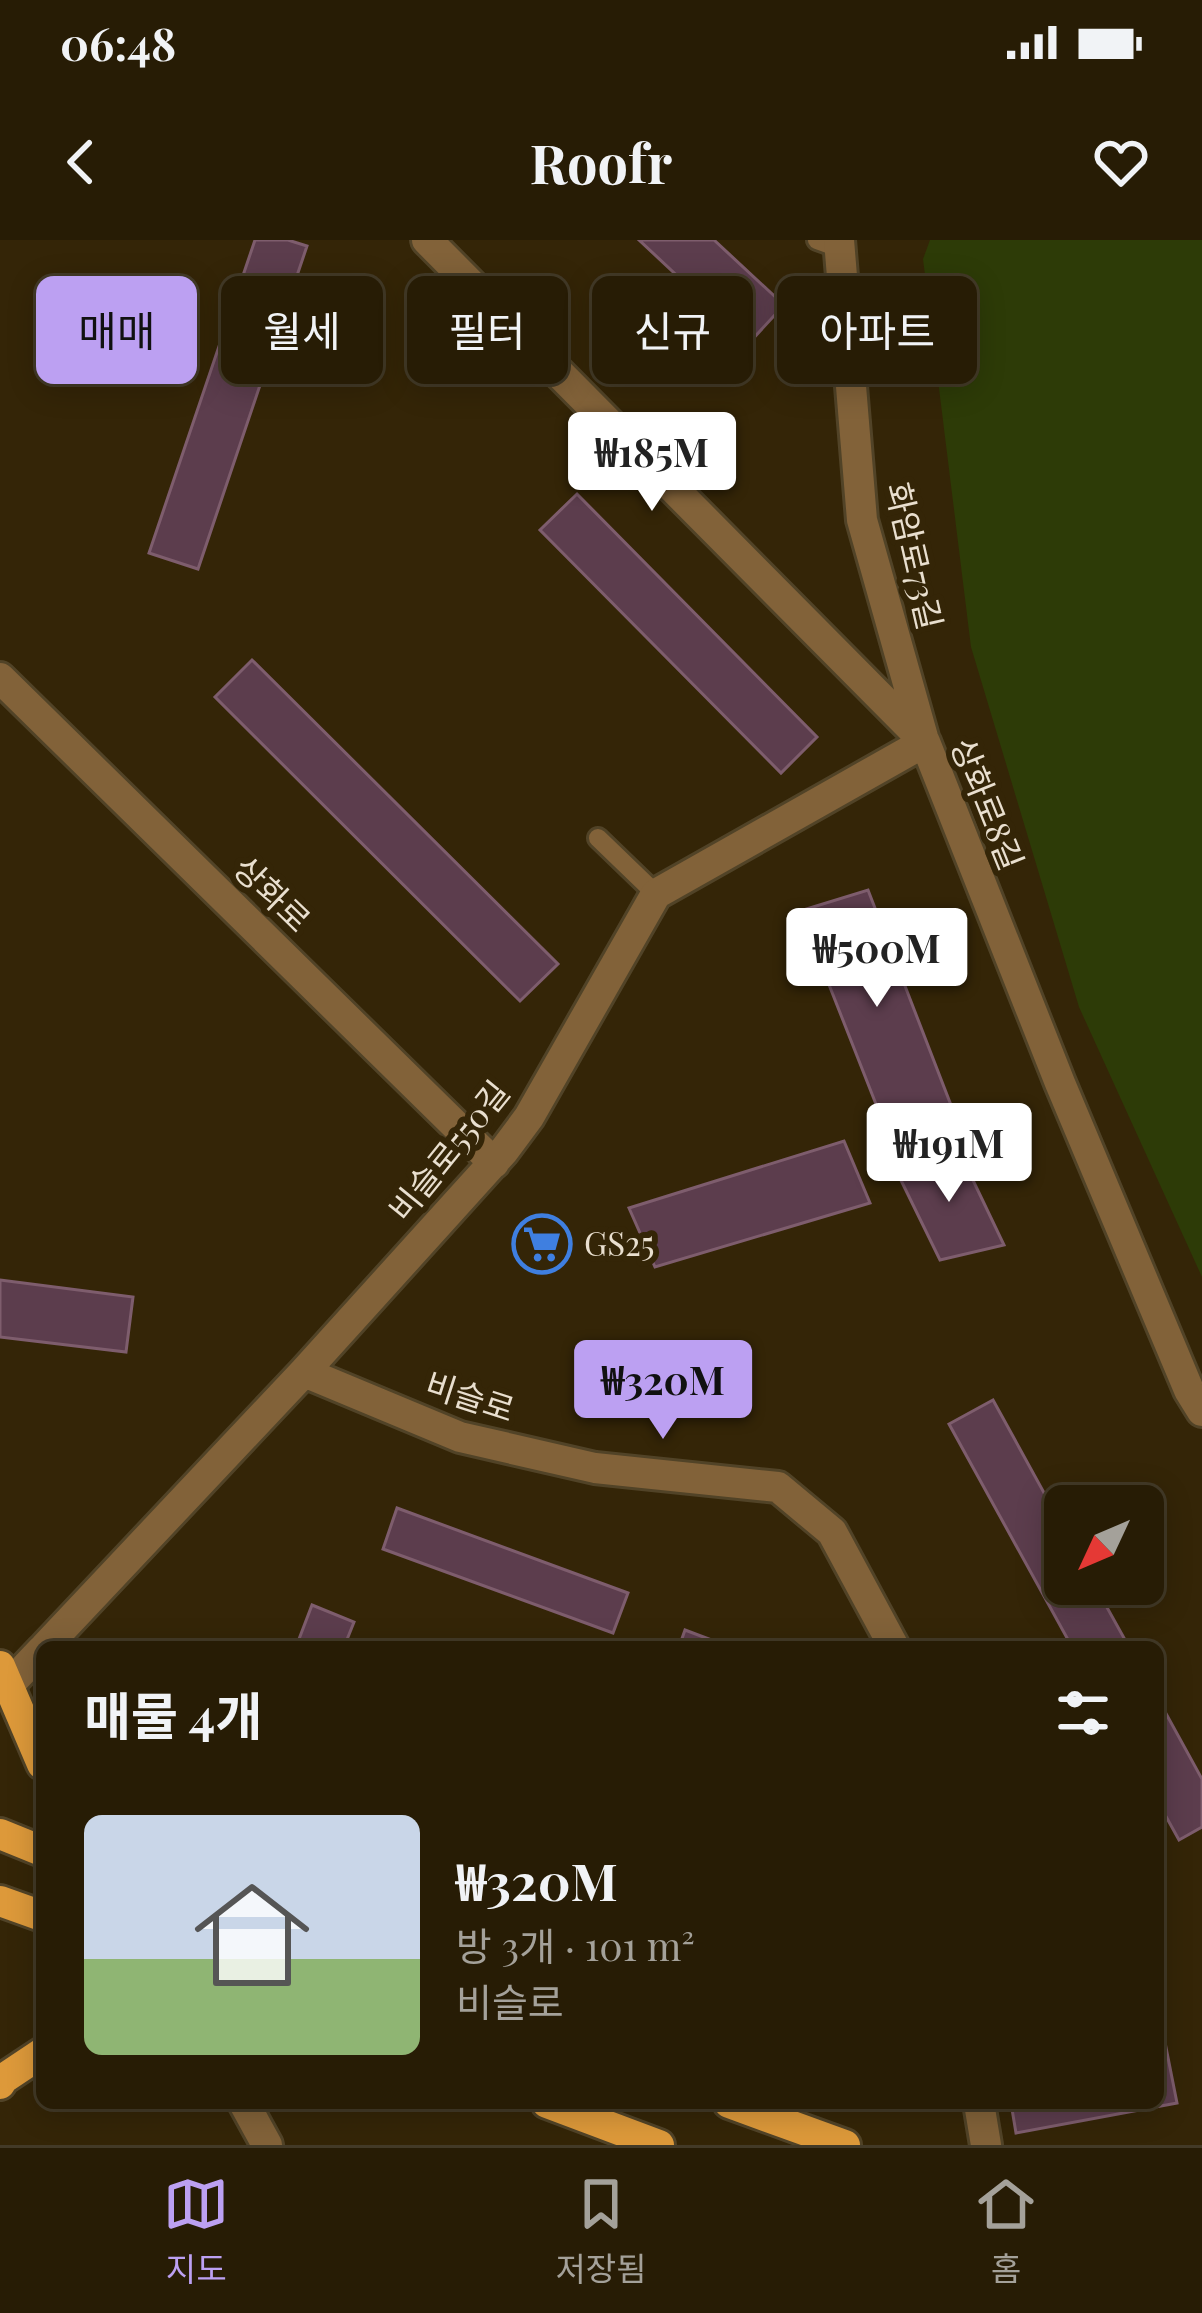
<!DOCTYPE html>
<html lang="ko">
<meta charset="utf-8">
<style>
body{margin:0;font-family:"Playfair Display","Noto Sans KR",serif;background:#332913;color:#f1f3f6;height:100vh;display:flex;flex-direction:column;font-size:45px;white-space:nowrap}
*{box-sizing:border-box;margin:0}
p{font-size:39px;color:#a4a19a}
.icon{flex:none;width:66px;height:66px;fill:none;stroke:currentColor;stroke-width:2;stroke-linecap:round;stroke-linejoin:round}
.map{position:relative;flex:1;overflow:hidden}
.side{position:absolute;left:36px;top:1401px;width:1128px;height:468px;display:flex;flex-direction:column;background:#271c05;border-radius:18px;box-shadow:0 6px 30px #0003,0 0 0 3px #433a27}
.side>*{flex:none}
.banner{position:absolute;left:36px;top:36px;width:1131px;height:108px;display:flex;gap:24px}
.needle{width:78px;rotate:226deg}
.fabs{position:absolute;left:1044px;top:1245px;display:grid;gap:24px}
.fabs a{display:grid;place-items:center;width:120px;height:120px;border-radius:18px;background:#271c05;box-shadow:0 6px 30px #0003,0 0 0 3px #433a27;font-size:60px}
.price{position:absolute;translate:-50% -102px;padding:0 27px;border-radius:12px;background:#fff;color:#222;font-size:39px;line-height:78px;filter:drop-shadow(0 3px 6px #0008)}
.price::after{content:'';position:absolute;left:50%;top:72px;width:36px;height:27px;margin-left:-18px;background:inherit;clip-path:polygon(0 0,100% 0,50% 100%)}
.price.current{background:#bca0f2;color:#111}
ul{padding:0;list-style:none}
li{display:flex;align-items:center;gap:36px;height:300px;padding:0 48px}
li span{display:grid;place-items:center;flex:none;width:336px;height:240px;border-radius:18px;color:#555}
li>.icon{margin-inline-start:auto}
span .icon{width:144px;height:144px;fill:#fffc;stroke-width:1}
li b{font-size:51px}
h2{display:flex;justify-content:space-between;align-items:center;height:144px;padding:0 48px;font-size:51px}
.tag{padding:0 42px;border-radius:18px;background:#271c05;box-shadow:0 6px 30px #0003,0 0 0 3px #433a27;font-size:42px;line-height:108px}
.tag.current{background:#bca0f2;color:#111}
.status{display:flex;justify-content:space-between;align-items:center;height:84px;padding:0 60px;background:#271c05;direction:ltr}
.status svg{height:33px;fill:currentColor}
header{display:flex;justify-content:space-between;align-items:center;height:156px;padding:0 48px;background:#271c05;font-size:54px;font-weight:700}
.tabs{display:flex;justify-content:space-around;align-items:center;height:168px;border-top:3px solid #433a27;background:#271c05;font-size:33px;color:#a4a19a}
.tabs a{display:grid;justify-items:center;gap:6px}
.tabs .current{color:#bca0f2}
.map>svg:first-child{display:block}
</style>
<div class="status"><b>06:48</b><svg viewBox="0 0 49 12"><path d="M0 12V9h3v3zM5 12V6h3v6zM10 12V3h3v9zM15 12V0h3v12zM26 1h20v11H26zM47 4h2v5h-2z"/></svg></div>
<header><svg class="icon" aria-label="back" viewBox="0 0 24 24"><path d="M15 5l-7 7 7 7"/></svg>Roofr<svg class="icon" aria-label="heart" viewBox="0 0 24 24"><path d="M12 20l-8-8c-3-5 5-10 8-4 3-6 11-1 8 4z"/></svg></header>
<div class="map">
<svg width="1202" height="1905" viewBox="0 0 1202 1905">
<rect width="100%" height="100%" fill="#342507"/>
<path fill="#2d3b07" d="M930,0H1202V1037L1079,767L971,407L923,19Z"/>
<path fill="#5c3d4d" stroke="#7e5d6d" stroke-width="3" d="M255,0H288L307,6L198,329L149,313Z
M639,0H714L784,65L749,103Z
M577,254L817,497L781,533L540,290Z
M252,420L558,724L520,761L215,457Z
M868,650L954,873L885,887L800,671Z
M844,901L870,963L655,1027L629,968Z
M959,911L1004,1005L940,1020L893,924Z
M0,1040L133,1057L126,1112L0,1097Z
M993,1160L1065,1291V1344H1094L1129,1407H1072L949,1184Z
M397,1268L628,1353L613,1393L383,1309Z
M312,1365L354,1382L344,1407H296Z
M685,1390L730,1407H679Z
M1158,1459L1202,1539V1587L1179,1600L1158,1562Z
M1158,1767L1177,1863L1016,1893L1011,1863H1158Z"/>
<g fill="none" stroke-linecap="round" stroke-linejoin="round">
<g stroke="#514327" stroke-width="24">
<path id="lane" d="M817,0L839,8
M598,598L656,654"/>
</g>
<g stroke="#514327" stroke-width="36">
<path id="street" d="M427,0L925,502L1060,843L1189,1150L1202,1171
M839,0L862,280L923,497
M0,438L494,923
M304,1132L460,1197L595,1228L778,1247L832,1292L894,1407
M45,1407L304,1132L503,912L529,877L656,654L925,502
M8,1446L42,1410
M244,1863L267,1905
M979,1863L986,1905"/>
</g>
<g stroke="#514327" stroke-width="36">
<path id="primary" d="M0,1426L42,1524
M0,1594L42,1611
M0,1661L42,1676
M0,1844L3,1839L42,1813
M547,1863L659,1905
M729,1863L845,1905"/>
</g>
<use href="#lane" stroke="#826239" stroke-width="18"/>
<use href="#street" stroke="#826239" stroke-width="30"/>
<use href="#primary" stroke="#dd993a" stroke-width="30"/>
</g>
<defs>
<g id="supermarket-ring" transform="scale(3)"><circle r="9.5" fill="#342507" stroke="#3f7fe0" stroke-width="1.5"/><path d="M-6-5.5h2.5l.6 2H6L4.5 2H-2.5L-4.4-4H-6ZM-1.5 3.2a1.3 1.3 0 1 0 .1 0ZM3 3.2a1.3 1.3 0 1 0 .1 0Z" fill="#3f7fe0"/></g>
</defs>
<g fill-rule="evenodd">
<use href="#supermarket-ring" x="542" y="1004"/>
</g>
<g text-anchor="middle" stroke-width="12" stroke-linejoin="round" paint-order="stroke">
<g font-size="33" fill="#e9dfcf" stroke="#342507">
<text transform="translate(914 316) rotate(77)" y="12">화암로73길</text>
<text transform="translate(987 564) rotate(68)" y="12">상화로8길</text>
<text transform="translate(272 654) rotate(44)" y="12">상화로</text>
<text transform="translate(449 911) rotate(-51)" y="12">비슬로550길</text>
<text transform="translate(470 1157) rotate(18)" y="12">비슬로</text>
</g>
<g font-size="33" fill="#e9dfcf" stroke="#342507" text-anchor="start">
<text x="584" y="1016">GS25</text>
</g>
</g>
</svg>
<div class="fabs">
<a><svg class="needle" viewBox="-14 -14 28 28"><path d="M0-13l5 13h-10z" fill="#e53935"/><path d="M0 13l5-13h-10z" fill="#a4a19a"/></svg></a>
</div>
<b class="price" style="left:652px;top:274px">₩185M</b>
<b class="price" style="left:877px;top:770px">₩500M</b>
<b class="price" style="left:949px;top:965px">₩191M</b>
<b class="price current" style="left:663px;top:1202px">₩320M</b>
<div class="banner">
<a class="tag current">매매</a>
<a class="tag">월세</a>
<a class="tag">필터</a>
<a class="tag">신규</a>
<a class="tag">아파트</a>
</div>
<section class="side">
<h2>매물 4개<svg class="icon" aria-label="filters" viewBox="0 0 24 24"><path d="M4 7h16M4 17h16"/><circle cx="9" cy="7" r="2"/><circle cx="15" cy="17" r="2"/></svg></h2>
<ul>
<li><span style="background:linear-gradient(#c9d6e8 60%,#8fb573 0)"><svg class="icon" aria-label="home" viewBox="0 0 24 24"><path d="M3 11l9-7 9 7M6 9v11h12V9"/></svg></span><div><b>₩320M</b><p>방 3개 · 101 m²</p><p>비슬로</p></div></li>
</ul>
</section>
</div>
<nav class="tabs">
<a class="current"><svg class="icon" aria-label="map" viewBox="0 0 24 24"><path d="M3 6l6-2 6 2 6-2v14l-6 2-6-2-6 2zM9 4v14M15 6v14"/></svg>지도</a>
<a><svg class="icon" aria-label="saved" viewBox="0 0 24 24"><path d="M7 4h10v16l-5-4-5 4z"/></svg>저장됨</a>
<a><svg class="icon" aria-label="home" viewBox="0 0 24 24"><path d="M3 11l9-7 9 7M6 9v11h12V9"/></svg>홈</a>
</nav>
